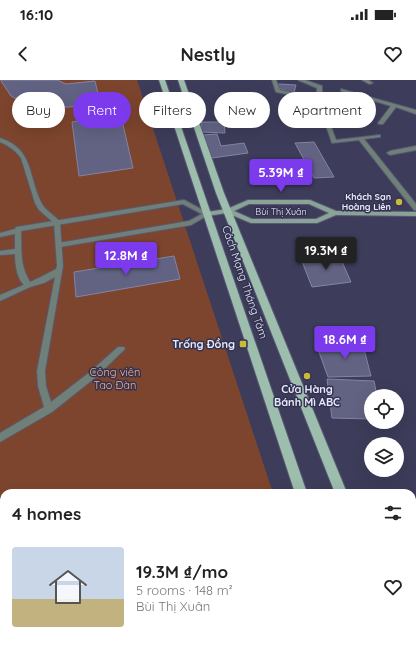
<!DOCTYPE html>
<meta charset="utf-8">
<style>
body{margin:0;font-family:Quicksand,sans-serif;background:#f2f2f2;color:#222;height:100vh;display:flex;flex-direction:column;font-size:15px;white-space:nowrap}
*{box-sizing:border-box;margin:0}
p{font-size:13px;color:#767676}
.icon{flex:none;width:22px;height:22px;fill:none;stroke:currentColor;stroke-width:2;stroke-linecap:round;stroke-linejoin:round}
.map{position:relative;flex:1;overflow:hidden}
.drawer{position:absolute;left:0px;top:409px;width:416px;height:156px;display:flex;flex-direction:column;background:#fff;border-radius:12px 12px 0 0;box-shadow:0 4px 16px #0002}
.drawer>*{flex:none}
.hud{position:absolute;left:12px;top:12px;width:392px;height:36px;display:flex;gap:8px}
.fabs{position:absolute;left:364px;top:309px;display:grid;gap:8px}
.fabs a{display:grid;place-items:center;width:40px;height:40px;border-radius:50%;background:#fff;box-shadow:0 4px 16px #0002;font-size:20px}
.price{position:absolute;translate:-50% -34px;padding:0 9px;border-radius:4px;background:#7c3aed;color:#fff;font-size:13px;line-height:26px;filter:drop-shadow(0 1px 2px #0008)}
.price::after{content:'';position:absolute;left:50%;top:24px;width:12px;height:9px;margin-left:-6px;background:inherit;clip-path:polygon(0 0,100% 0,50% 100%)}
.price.current{background:#222;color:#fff}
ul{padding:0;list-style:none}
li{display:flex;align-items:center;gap:12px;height:100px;padding:0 12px}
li+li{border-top:1px solid #e0e0e0}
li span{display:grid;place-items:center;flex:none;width:112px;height:80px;border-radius:4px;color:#555}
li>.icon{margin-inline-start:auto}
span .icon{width:48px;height:48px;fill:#fffc;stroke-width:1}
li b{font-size:17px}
h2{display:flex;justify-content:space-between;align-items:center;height:48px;padding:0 12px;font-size:17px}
.tag{padding:0 14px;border-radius:18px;background:#fff;box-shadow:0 4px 16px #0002;font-size:14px;line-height:36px}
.tag.current{background:#7c3aed;color:#fff}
.status{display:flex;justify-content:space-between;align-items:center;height:28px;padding:0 20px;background:#fff;direction:ltr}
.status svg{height:11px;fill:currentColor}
header{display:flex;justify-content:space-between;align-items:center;height:52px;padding:0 12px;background:#fff;font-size:18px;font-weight:700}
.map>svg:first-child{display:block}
</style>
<div class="status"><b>16:10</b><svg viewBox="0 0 49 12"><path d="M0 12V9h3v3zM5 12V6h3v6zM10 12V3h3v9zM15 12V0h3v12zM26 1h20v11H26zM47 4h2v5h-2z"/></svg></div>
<header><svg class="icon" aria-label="back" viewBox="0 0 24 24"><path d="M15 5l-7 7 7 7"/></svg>Nestly<svg class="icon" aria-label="heart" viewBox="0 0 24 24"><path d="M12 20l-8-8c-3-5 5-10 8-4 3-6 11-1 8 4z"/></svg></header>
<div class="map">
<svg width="416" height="565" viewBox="0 0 416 565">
<rect width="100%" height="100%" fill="#3d3d5b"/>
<path fill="#7d452d" d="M0,0H137L273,413H4V433H0Z"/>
<path fill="#626383" stroke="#8384a6" d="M1,0H57L66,4L95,1L100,22L90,25L36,30L11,16L1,1Z
M279,4L296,5L294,13L278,8Z
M121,36L133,88L79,96L72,42Z
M201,42H224L225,53L202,52Z
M217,54L221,66L244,63L248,73L212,78L204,55Z
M314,62L334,97L314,98L295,63Z
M339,175L351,202L312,207L301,179Z
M174,176L180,199L76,217L74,192Z
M329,263L363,265L371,296L328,297L319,272Z
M327,299L374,301L377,316H371V339L332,338Z
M0,433H4V561H297L298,565H0Z"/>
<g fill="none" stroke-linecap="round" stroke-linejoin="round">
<g stroke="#585975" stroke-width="2">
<path id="lane" d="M272,0H276L280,10L317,17V8L298,0H305L322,6V22L336,60L380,55V57L364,59L416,124V130H414L359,60L332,63L317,20L276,12Z
M362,0H368L373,3L369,4Z
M341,9L416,30V34L396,27L383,44H379L378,43L391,26L341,11Z
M416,66V70L390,75L387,73L390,71Z
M184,120L210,134L191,145L60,167L57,165L58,163L189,141L202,134L183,124L21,151C22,173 19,185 32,205L28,208C17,202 15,185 15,174L0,175V171L15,169V154L0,157V153L15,149L16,147Z"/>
</g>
<g stroke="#585975" stroke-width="2">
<path id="street" d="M0,58C34,69 28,96 41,122C45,131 55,135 60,142L63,186L45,291L46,306L51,322L90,292L118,267H124L125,269L96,297L52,332L0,362V353L44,327L38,306L37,291L55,197L44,203L30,207L0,221V215C19,207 38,199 56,189L57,186L54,143L39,130L35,123L21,78C15,70 9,66 0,62Z
M412,422H416V432H412Z"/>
</g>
<g stroke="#585975" stroke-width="2">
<path id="secondary" d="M248,120H310L336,131L416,132V136L336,135L317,143H251L227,133L207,136L204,134L207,132L227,129ZM249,124H309L329,133L316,139H252L234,131Z"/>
</g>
<g stroke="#585975" stroke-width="2">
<path id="primary" d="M159,0H165L307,413H295Z
M178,0H184L224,113L347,413H335L216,113Z
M344,561H358L360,565H346Z
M393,561H407L409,565H395Z"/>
</g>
<use href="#lane" fill="#708078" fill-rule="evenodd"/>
<use href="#street" fill="#708078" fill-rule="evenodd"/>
<use href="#secondary" fill="#8aa396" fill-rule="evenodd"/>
<use href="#primary" fill="#9dbead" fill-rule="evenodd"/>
</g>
<g fill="#c8bb3b" stroke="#333350" stroke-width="1.5">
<circle cx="399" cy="122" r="4"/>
<rect x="239" y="260" width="8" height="8" rx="2"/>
<circle cx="307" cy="296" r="4"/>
</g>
<g text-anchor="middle" stroke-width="3" stroke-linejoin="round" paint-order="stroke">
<g font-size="9" font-weight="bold" fill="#e8e9fc" stroke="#333350" text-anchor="end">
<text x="391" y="120">Khách Sạn<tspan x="391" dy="10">Hoàng Liên</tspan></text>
</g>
<g font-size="9" fill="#e8e9fc" stroke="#333350">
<text x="281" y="135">Bùi Thị Xuân</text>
</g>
<g font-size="11" fill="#e8e9fc" stroke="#333350">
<text transform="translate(245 202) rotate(71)" y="4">Cách Mạng Tháng Tám</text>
</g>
<g font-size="11" font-weight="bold" fill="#e8e9fc" stroke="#333350" text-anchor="end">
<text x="235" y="268">Trống Đồng</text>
<text x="307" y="313" text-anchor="middle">Cửa Hàng<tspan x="307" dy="13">Bánh Mì ABC</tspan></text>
</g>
<g font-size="11" fill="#f9ae8e" stroke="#333350">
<text x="115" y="296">Công viên<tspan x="115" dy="13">Tao Đàn</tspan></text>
</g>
</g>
</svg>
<div class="fabs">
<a><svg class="icon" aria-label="locate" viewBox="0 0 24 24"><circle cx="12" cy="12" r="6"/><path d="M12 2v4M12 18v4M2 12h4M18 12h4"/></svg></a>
<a><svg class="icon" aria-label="layers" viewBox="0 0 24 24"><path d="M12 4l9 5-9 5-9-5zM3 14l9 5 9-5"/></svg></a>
</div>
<b class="price" style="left:281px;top:113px">5.39M ₫</b>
<b class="price current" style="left:326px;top:191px">19.3M ₫</b>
<b class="price" style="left:126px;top:196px">12.8M ₫</b>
<b class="price" style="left:345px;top:280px">18.6M ₫</b>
<div class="hud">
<a class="tag">Buy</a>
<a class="tag current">Rent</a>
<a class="tag">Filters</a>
<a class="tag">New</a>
<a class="tag">Apartment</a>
</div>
<section class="drawer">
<h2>4 homes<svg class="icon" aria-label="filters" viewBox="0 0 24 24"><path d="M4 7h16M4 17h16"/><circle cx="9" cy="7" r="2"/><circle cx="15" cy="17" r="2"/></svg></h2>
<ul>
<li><span style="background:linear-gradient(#c9d6e8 65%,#c2b280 0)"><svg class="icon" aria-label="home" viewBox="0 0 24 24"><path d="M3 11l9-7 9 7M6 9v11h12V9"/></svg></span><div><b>19.3M ₫/mo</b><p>5 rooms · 148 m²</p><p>Bùi Thị Xuân</p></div><svg class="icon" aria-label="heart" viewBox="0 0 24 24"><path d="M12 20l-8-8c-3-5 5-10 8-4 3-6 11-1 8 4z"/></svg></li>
</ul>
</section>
</div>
